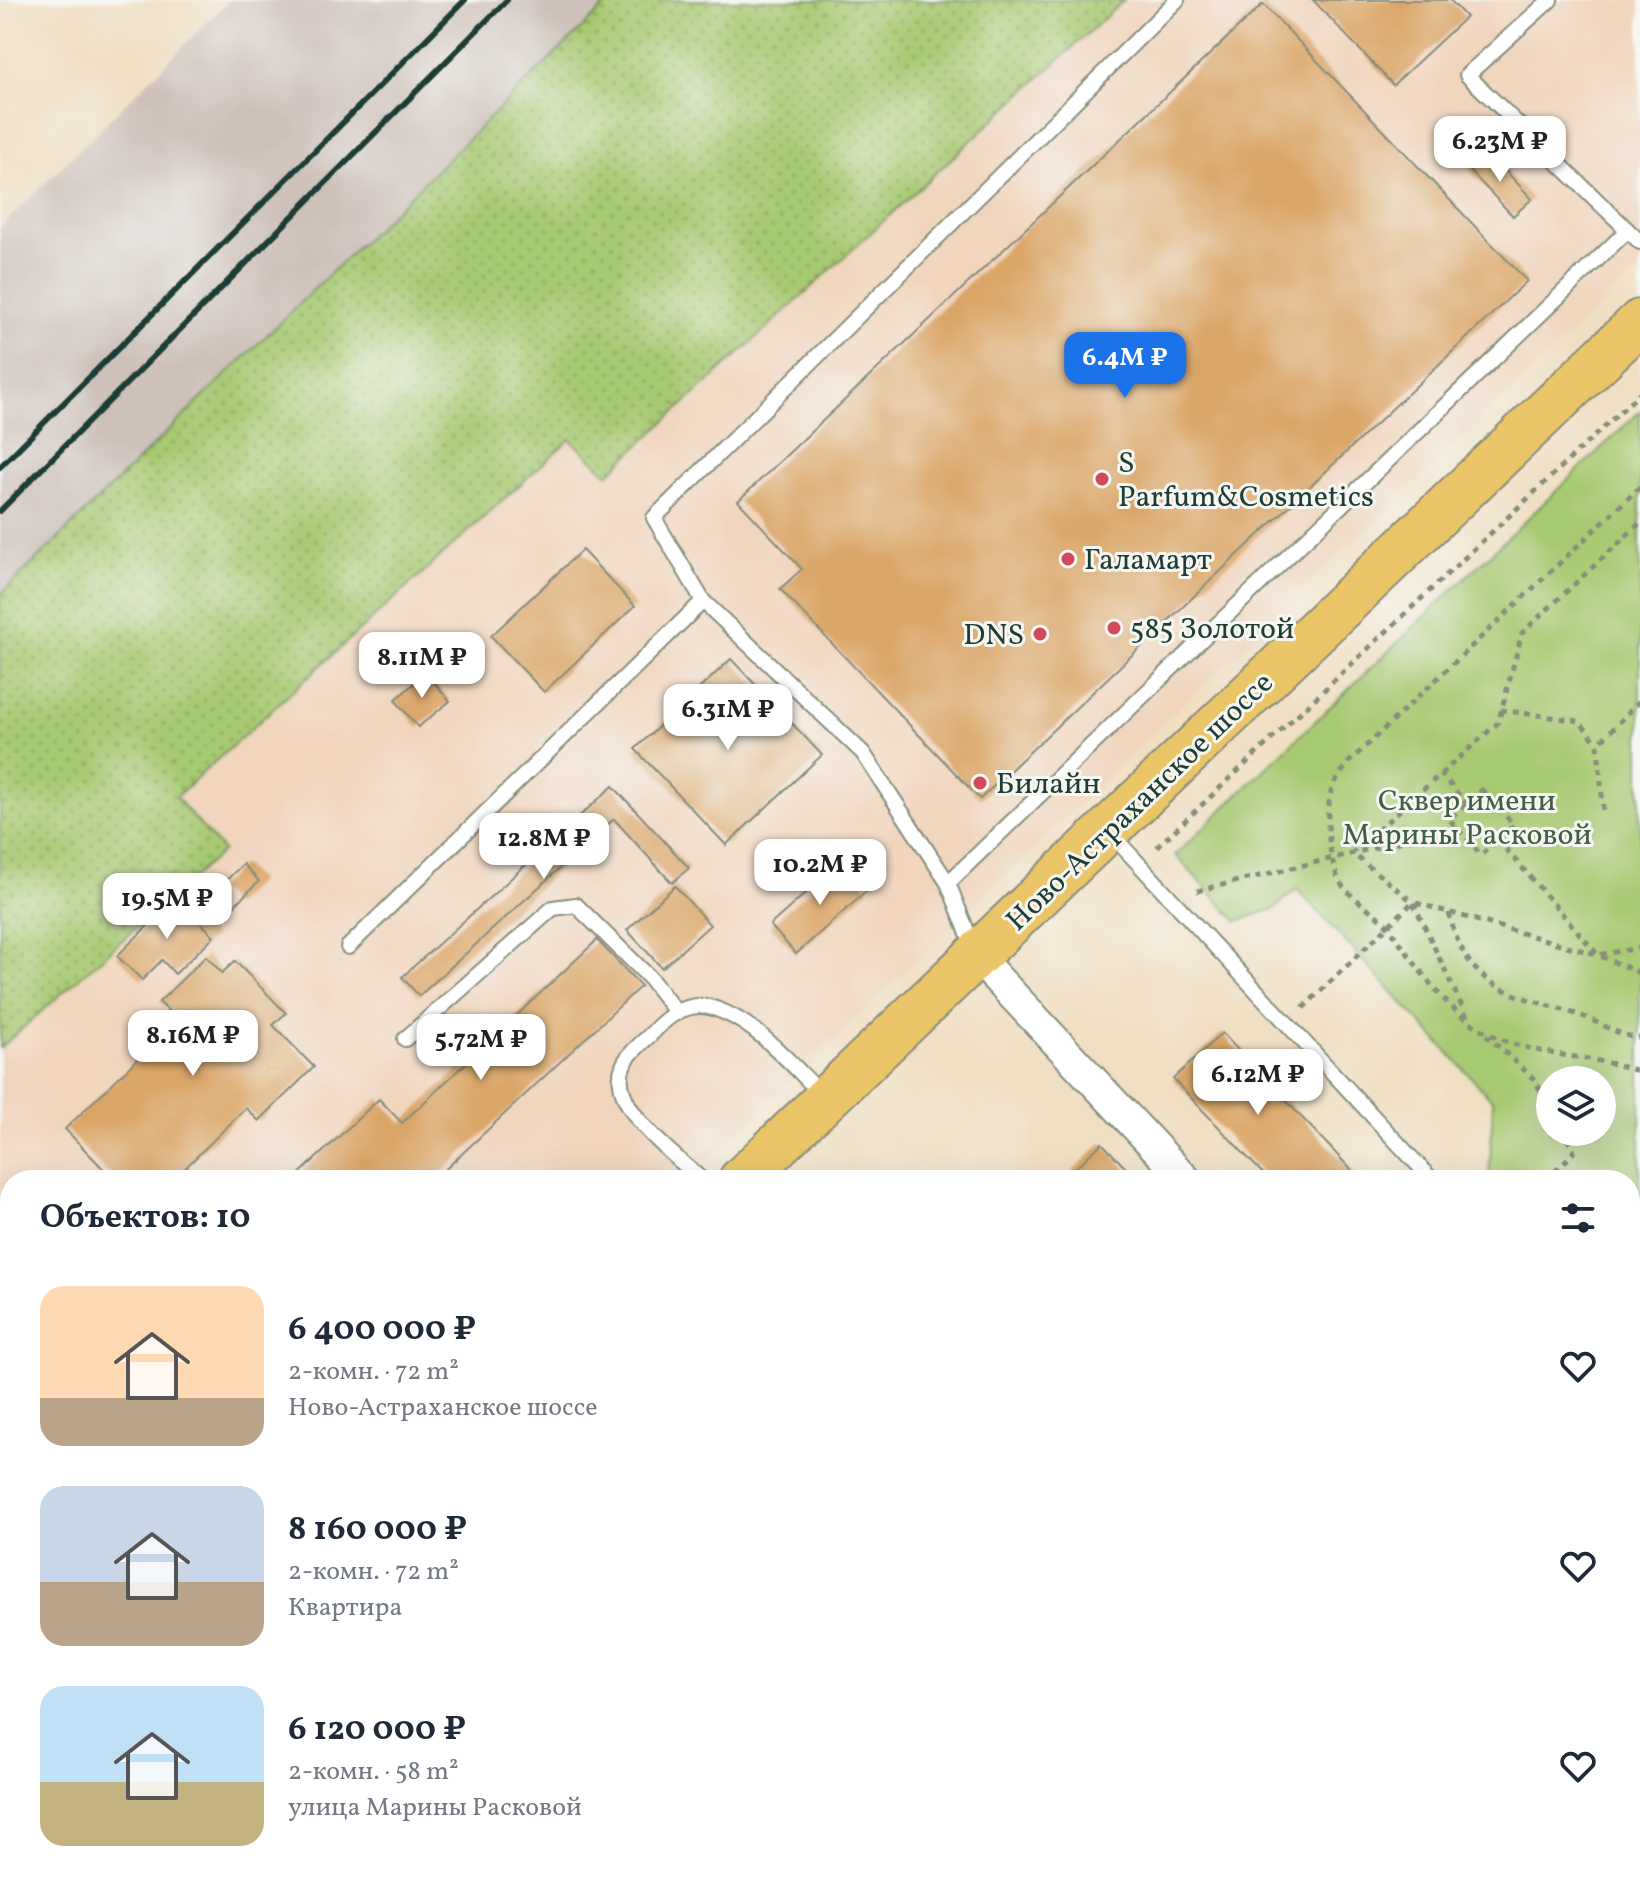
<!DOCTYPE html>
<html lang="ru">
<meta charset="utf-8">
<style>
body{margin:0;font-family:Vollkorn,serif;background:#f2f2f3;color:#1f2937;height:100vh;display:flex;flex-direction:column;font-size:30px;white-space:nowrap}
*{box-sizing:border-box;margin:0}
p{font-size:26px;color:#747a83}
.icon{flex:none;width:44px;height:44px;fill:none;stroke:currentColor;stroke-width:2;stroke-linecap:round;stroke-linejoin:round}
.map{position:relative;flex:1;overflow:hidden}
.panel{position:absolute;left:0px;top:1170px;width:1640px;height:714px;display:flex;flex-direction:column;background:#fff;border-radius:32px 32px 0 0;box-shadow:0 8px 32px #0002}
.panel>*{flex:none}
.controls{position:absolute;left:1536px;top:1066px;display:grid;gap:16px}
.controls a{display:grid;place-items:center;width:80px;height:80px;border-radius:50%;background:#fff;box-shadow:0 8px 32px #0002;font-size:40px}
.price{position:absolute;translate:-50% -68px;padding:0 18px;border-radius:16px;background:#fff;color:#222;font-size:26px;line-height:52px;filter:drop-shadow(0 2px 4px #0008)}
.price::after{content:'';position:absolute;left:50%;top:48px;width:24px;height:18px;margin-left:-12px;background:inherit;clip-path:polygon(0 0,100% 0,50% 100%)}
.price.current{background:#1a73e8;color:#fff}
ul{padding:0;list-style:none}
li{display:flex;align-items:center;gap:24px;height:200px;padding:0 40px}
li span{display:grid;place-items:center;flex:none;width:224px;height:160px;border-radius:24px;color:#555}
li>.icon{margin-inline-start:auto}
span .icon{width:96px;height:96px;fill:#fffc;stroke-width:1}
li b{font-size:34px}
h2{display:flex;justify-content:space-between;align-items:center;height:96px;padding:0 40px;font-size:34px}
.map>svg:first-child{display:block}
</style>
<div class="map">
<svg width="1640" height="1883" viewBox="0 0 1640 1883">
<defs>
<pattern id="grass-dots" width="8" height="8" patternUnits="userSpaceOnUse" patternTransform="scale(2)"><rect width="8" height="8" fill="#a7c972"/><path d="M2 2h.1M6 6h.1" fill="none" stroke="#87a45e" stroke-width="1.8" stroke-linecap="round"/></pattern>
</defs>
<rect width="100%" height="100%" fill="#f6f6f2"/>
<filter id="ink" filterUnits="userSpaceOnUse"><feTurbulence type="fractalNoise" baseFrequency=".0125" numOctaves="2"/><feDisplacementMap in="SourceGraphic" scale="16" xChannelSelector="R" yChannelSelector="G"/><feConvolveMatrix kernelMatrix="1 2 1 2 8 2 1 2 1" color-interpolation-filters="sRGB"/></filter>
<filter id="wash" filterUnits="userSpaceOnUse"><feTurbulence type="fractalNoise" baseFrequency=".006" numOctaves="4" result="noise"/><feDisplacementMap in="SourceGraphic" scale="32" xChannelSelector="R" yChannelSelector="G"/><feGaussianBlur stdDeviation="1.8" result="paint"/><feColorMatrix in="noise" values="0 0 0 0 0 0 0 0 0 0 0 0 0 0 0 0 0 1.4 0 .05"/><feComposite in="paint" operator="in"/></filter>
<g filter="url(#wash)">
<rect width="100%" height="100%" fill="#f1dfc3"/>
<path fill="#f1d5bd" d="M1124,0H1640V267L687,1180H10V1762L0,1770V1048L223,851L175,798L570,439L609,473Z"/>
<path fill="#cec1ba" d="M230,0H611L0,595V228Z"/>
<path fill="url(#grass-dots)" stroke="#638353" stroke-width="2" d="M611,0H1124L608,474L570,439L176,797L223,851L0,1048V595Z
M28,1874H81L115,1883H0Z
M199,1874H302L304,1883H208Z"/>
<path fill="#a7c972" stroke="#638353" stroke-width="2" fill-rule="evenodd" d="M1640,411V1387L1630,1377V1180H1489L1493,1101L1297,889L1274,909L1237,921L1175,855ZM1550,1080H1602V1132H1550Z"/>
<g id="blocks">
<path fill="#daa668" d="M1313,0H1450L1466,17L1393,85Z
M1263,4L1527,281L980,799L780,589L802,569L738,501Z
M1488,152L1532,199L1513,216L1469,170Z
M582,550L635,606L544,692L491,636Z
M731,659L822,755L726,845L635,749Z
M426,673L450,701L418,727L395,700Z
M613,786L689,868L672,883L614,819L419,996L402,977Z
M843,860L869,889L796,954L770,925Z
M243,864L259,881L234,906L217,889Z
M675,886L710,925L662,968L627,930Z
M176,898L214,936L175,974L162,960L142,980L117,956Z
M597,940L641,986L434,1180H293L379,1099L402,1123Z
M206,956L222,973L235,961L286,1013L273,1025L314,1067L259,1121L246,1108L173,1180H114L65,1129L178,1020L159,1002Z
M1222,1033L1361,1180H1269L1173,1079Z
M1102,1143L1137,1180H1063Z
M1630,1464L1640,1475V1572L1630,1562Z
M0,1467L10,1477V1515L0,1506Z
M10,1610V1726L0,1733V1617Z
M1630,1825L1640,1836V1846L1630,1855Z
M425,1874H547L546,1883H424Z
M1124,1874H1217L1207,1883H1115Z
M1514,1874H1610L1601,1883H1504Z"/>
</g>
</g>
<g filter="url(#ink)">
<use href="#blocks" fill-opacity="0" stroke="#888e7c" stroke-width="2"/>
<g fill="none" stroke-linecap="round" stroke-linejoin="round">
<g stroke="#888e7c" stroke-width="18">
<path id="lane" d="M1550,0L1467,75L1640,242
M1111,834L1432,1180
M948,883L1627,231
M348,947L703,601
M975,951L948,883L863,753L703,601L654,518L1177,0
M405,1039L553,908L576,905L649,977L676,1012
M702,1180C676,1156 607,1107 623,1066C628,1053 646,1040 655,1030C669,1015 687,1002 709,1007C754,1018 792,1066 824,1096
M1630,1386L1640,1396
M0,1543L10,1547
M1630,1703L1640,1693
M395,1883V1874
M600,1883L601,1874
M1048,1883L1057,1874
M1440,1883L1450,1874"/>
</g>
<g stroke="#888e7c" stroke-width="34">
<path id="street" d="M976,956L1186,1180
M1630,1643L1640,1654"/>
</g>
<g stroke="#888e7c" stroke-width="46">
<path id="secondary" d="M0,1862L10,1859
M156,1874L165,1883
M320,1874L322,1883"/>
</g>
<g stroke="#888e7c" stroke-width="48">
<path id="primary" d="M741,1180L1640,322
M0,1834L10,1826"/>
</g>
<path stroke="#888e7c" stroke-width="5" stroke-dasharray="6 6" stroke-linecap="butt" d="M1640,487L1348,763C1343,771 1335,780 1332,789C1324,813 1328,870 1345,889C1359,904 1379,914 1391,930C1419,969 1446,1013 1492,1035C1537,1058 1593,1054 1640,1072
M1501,710L1579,721L1598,744
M1440,773L1467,804
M1482,790L1514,825L1481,855L1449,819Z
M1603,810L1598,744L1640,701
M1498,840L1598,955L1640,973
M1157,847L1640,393
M1197,891L1457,828
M1449,913C1468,994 1515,993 1582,1016C1601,1023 1621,1037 1640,1038
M1303,1008L1413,902L1598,955L1640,948
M1467,1017L1413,902L1352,853L1498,723L1522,633L1640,523
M1486,1035L1534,1079L1550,1107
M1547,1180L1574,1152L1564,1132"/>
<use href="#lane" stroke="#fff" stroke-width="14"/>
<use href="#street" stroke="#fff" stroke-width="30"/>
<use href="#secondary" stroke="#f7e8c3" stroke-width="42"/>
<use href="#primary" stroke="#ebc669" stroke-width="44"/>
<path stroke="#1f3d34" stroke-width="6" d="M0,467L465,0
M0,511L507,0"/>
</g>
</g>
<g fill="#d1495b" stroke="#f6f6f2" stroke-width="3">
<circle cx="1102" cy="479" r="8"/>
<circle cx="1068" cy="559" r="8"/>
<circle cx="1114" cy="628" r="8"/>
<circle cx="1040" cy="634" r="8"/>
<circle cx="980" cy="783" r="8"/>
</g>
<g text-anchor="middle" stroke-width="6" stroke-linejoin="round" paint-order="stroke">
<g font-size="30" fill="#1f3d34" stroke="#f6f6f2" text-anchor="start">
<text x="1118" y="472">S<tspan x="1118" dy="34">Parfum&amp;Cosmetics</tspan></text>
<text x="1084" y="569">Галамарт</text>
<text x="1130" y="638">585 Золотой</text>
<text x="1024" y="644" text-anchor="end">DNS</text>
<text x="996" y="793">Билайн</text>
</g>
<g font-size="30" fill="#416044" stroke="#f6f6f2">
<text x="1467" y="810">Сквер имени<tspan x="1467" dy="34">Марины Расковой</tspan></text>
</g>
<g font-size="30" fill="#1f3d34" stroke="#f6f6f2">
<text transform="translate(1139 801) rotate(-44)" y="10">Ново-Астраханское шоссе</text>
</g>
</g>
</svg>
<div class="controls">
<a><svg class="icon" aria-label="layers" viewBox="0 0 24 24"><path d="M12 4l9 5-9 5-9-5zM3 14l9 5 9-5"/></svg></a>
</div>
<b class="price" style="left:1500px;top:184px">6.23M ₽</b>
<b class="price current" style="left:1125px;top:400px">6.4M ₽</b>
<b class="price" style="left:422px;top:700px">8.11M ₽</b>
<b class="price" style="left:728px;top:752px">6.31M ₽</b>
<b class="price" style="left:544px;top:881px">12.8M ₽</b>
<b class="price" style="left:820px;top:907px">10.2M ₽</b>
<b class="price" style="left:167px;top:941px">19.5M ₽</b>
<b class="price" style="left:193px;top:1078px">8.16M ₽</b>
<b class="price" style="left:481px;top:1082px">5.72M ₽</b>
<b class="price" style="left:1258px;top:1117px">6.12M ₽</b>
<section class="panel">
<h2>Объектов: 10<svg class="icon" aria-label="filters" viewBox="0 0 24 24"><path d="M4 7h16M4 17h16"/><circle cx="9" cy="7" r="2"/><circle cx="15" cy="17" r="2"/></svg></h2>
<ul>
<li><span style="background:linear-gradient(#ffd9b3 70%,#b9a48a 0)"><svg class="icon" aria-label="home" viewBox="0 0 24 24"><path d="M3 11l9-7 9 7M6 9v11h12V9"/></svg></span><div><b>6 400 000 ₽</b><p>2-комн. · 72 m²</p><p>Ново-Астраханское шоссе</p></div><svg class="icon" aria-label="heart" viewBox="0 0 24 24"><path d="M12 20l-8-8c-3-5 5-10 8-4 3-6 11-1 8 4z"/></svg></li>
<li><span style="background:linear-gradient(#c9d6e8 60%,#b9a48a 0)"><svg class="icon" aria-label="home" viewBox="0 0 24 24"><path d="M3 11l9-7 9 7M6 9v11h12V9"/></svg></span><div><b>8 160 000 ₽</b><p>2-комн. · 72 m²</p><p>Квартира</p></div><svg class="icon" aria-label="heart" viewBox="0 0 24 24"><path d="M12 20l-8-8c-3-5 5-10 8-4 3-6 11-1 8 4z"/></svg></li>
<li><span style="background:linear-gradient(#bfe0f5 60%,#c2b280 0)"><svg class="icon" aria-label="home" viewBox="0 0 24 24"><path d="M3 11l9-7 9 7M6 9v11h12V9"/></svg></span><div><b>6 120 000 ₽</b><p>2-комн. · 58 m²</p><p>улица Марины Расковой</p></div><svg class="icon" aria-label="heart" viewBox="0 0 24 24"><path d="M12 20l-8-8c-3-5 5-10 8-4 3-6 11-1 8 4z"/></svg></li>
</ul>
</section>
</div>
